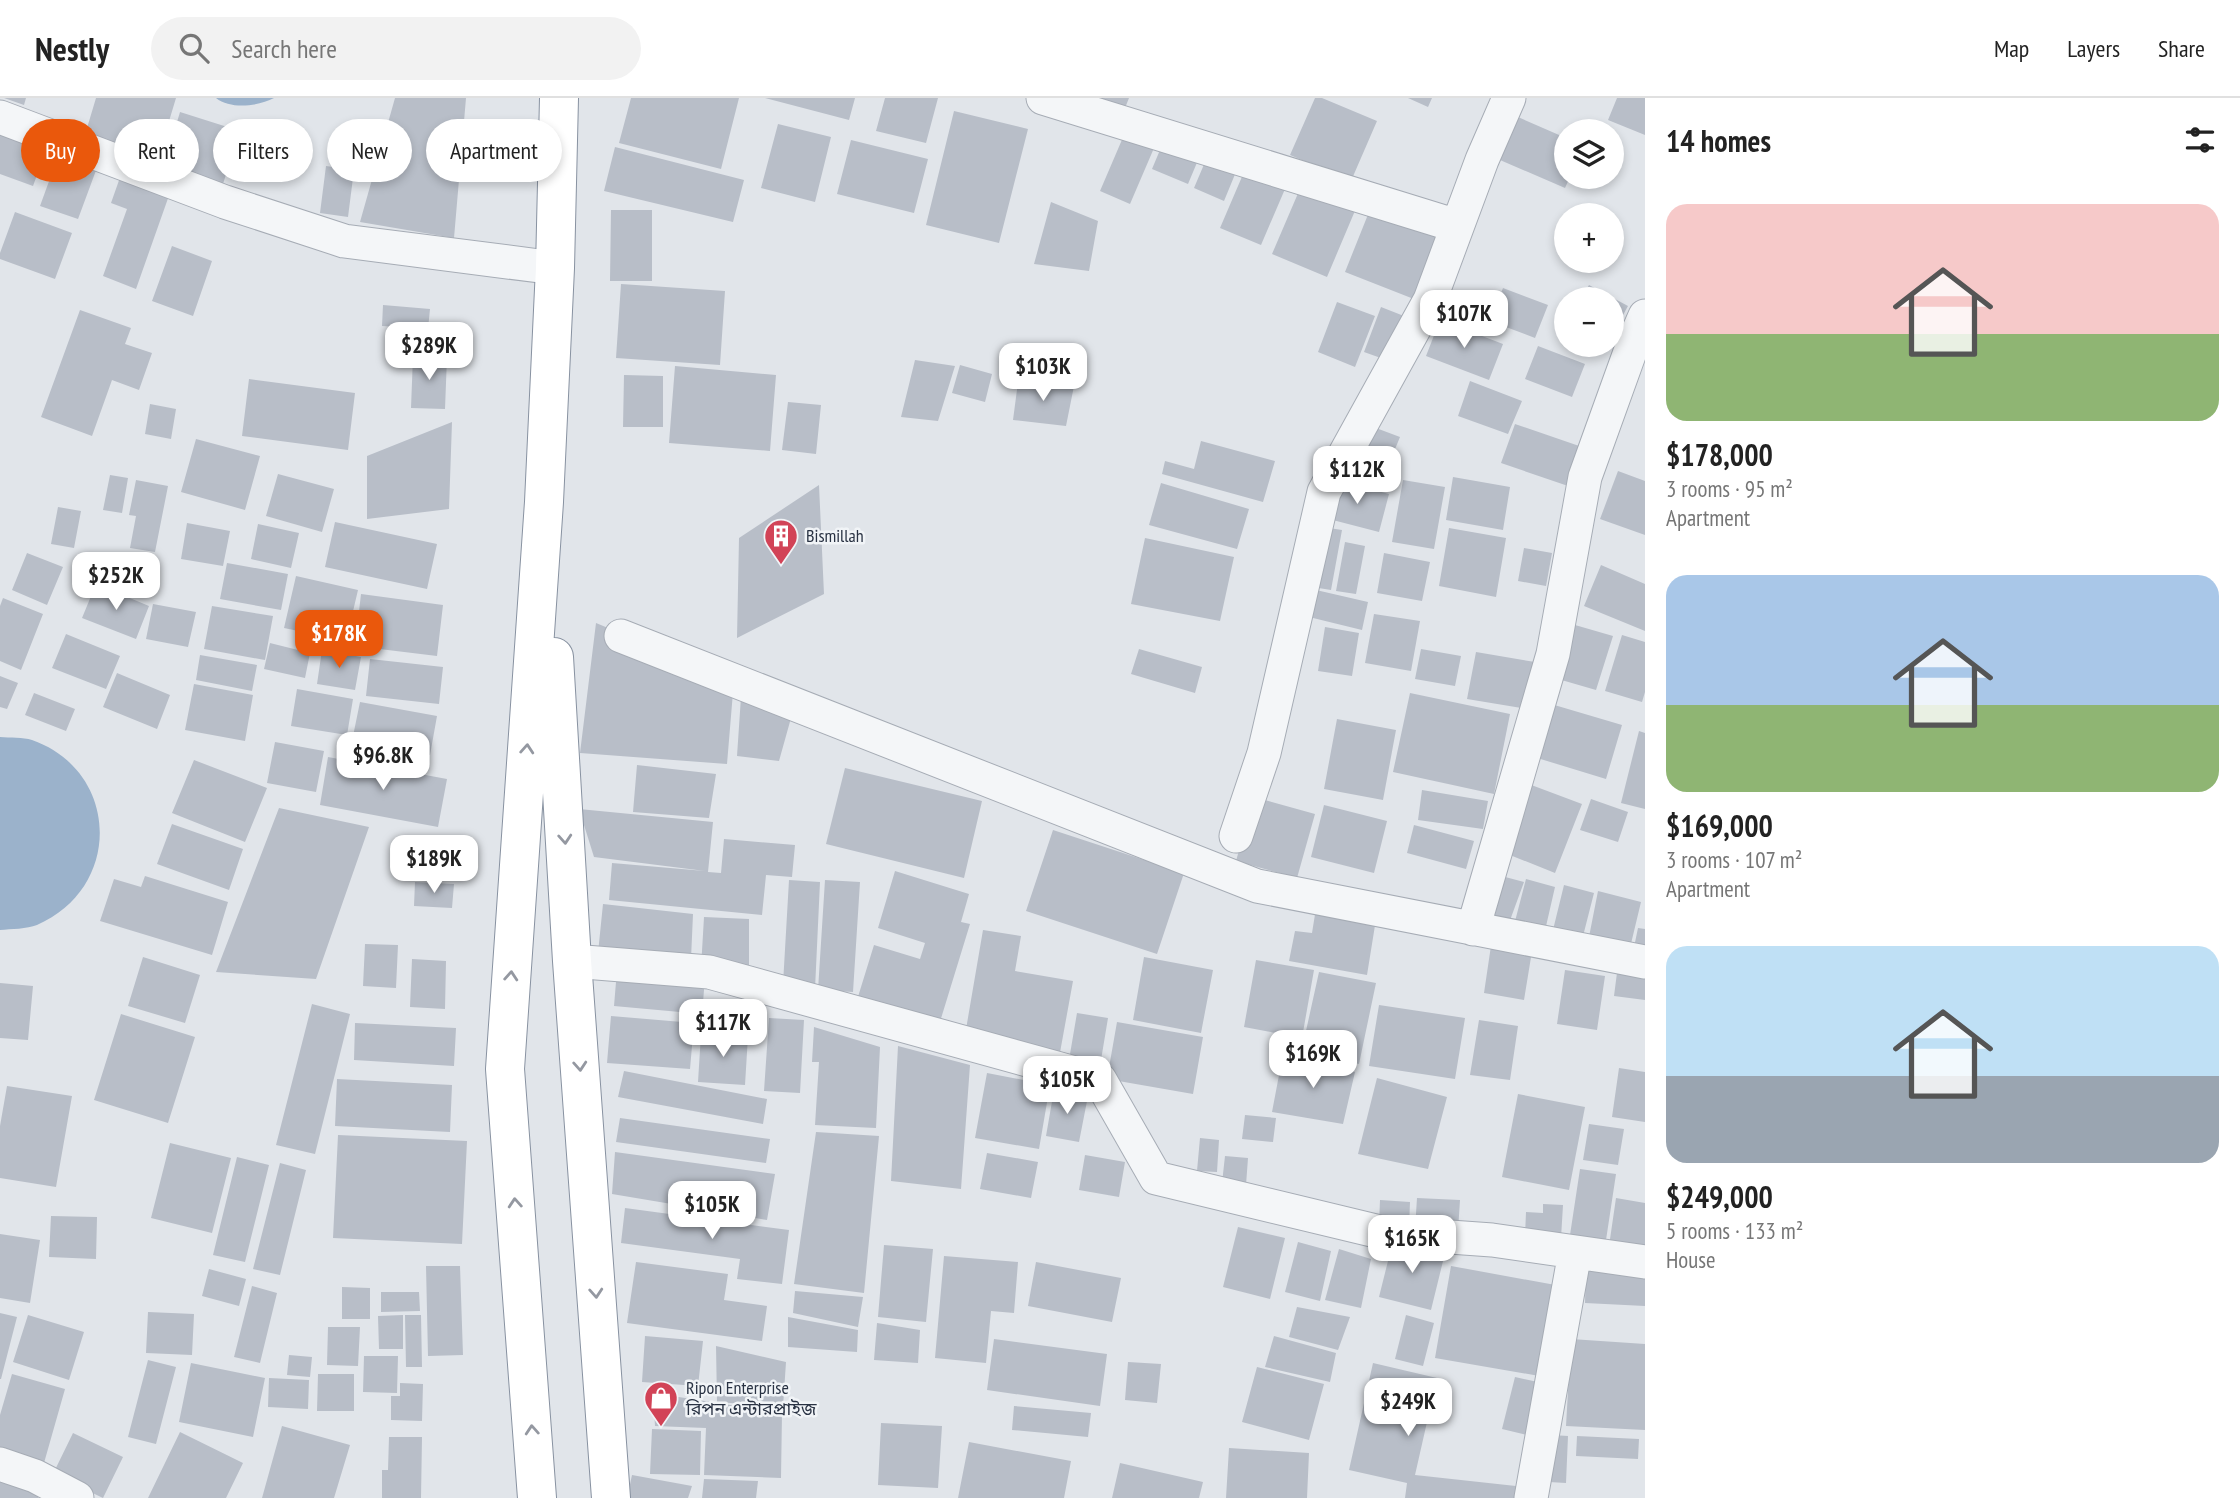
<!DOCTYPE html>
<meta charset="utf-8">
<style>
body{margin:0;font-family:"PT Sans Narrow","Noto Sans Bengali",sans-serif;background:#f2f2f2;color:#222;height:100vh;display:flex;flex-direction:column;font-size:26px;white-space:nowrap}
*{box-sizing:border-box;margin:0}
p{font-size:23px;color:#767676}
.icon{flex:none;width:38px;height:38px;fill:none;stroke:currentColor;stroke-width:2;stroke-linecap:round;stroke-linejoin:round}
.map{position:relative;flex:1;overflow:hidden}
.details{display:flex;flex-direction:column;background:#fff;width:595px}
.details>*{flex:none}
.guide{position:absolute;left:21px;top:21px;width:665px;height:63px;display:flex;gap:14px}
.tools{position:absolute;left:1554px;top:21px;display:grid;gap:14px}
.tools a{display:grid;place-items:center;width:70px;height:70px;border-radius:50%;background:#fff;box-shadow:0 4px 10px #0003;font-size:35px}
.price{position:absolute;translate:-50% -60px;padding:0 16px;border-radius:14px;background:#fff;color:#222;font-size:23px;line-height:46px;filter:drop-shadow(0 2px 4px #0008)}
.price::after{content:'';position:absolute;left:50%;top:42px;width:21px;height:16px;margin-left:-10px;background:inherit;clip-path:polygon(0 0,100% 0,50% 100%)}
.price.current{background:#ea580c;color:#fff}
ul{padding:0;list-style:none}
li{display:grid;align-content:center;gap:14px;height:371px;padding:0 21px}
li span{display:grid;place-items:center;height:217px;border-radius:21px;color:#555}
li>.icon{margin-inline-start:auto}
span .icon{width:126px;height:126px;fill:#fffc;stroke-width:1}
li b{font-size:30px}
h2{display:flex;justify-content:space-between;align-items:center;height:84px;padding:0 21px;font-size:30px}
.pill{padding:0 24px;border-radius:32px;background:#fff;box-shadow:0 4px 10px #0003;font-size:24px;line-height:63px}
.pill.current{background:#ea580c;color:#fff}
header{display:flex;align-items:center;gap:42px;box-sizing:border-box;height:98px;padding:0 35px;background:#fff;border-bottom:2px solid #e0e0e0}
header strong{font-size:33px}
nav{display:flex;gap:38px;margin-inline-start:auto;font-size:24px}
.search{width:490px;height:63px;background:#f2f2f2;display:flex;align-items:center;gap:18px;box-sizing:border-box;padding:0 24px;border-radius:38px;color:#767676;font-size:26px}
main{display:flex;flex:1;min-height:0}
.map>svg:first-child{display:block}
</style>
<header>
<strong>Nestly</strong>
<div class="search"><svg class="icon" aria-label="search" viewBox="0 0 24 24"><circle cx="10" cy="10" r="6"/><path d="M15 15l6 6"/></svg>Search here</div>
<nav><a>Map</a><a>Layers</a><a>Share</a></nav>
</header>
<main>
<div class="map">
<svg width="1645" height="1400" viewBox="0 0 1645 1400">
<rect width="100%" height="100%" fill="#e1e5ea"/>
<path fill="#9bb2cb" d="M216,0H274C259,8 231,12 216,0Z
M0,639C10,640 23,639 32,642C120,673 123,790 37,827C27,831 11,831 0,832Z"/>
<path fill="#b8bec8" d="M4,0H26L24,7Z
M96,0H176L157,63L84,40Z
M395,0H466L454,140L360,124Z
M631,0H739L721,71L619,45Z
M765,0H855L849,22Z
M885,0H938L926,45L876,33Z
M1089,0H1129L1123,15Z
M1315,0H1322L1377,23L1351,83L1290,57Z
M1408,0H1432L1428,9Z
M1617,0H1645V37L1608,22Z
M954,13L1028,31L999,145L926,127Z
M180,14L240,33L222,89L163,71Z
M0,18L52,36L33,88L0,76Z
M1518,19L1566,40V79H1570L1565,90L1500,62Z
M778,26L831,39L815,104L761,90Z
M1127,30L1157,43L1130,106L1100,93Z
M1165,40L1201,55L1188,86L1152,71Z
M851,42L928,61L914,115L837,96Z
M615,49L744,82L733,124L604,93Z
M60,53L98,67L78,121L40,108Z
M1208,57L1238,69L1224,103L1194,90Z
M1247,67L1288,84L1261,147L1220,130Z
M326,68L354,72L348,119L320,115Z
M123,71L172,89L136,191L103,178L127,111L111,105Z
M1302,86L1357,108L1327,179L1272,156Z
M1051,104L1098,123L1089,173L1034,166Z
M1371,109L1449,139L1424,205L1345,174Z
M611,112H652V183H610Z
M15,114L72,135L55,181L0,161V155Z
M172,148L212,163L193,218L152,203Z
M621,186L725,193L720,267L616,260Z
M1589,187L1628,208L1612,237V201H1581Z
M1503,190L1548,207L1535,240L1490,223Z
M1337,204L1375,218L1355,269L1318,254Z
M383,207L430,211L428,231L382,228Z
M1381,209L1409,220L1392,264L1364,254Z
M80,212L131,230L125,246L152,255L139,292L112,282L92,338L41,319Z
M1440,222L1503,246L1489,282L1426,258Z
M1538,248L1585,266L1572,299L1525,281Z
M413,258L447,259L445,311L411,310Z
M915,262L955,268L938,323L901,319Z
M960,267L992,276L985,304L952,295Z
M675,268L776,277L770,353L669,345Z
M624,277L663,278V329H623Z
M249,281L355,295L348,352L242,338Z
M1470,283L1522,303L1508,336L1458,318Z
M1018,284L1074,288L1066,328L1013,322Z
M788,304L821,307L816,356L782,352Z
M150,306L176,311L171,341L145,336Z
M1352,321L1400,339L1382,383L1335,365Z
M452,324L449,411L367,421V358Z
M1515,326L1585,350L1571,389L1501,365Z
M196,341L260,358L245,412L181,394Z
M1201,343L1275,363L1263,404L1162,376L1165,363L1194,371Z
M1618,373L1645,383V437L1600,421Z
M278,376L334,391L322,434L266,418Z
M110,377L128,380L122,415L103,412Z
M1453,379L1510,389L1503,432L1446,422Z
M136,382L168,388L155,454L130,450L136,418L129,417Z
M1336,382L1389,396L1379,434L1325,420Z
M1403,382L1445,389L1434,451L1392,444Z
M1161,385L1249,411L1237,451L1149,427Z
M819,387L824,496L737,540L739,440Z
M58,409L81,413L74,450L51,446Z
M335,424L437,446L427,491L325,469Z
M187,425L230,433L223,468L181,461Z
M258,426L299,435L291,470L251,461Z
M1316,428L1342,432L1331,492L1306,488Z
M1449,430L1506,440L1496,499L1439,488Z
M1145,440L1234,459L1220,523L1131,506Z
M1345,444L1365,448L1356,496L1336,493Z
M1524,450L1552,455L1546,488L1518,483Z
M27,455L63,469L47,507L12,492Z
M1384,455L1430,464L1422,503L1377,495Z
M227,465L288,476L281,512L220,501Z
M1601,467L1645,486V533L1584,508Z
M296,478L358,492L346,543L284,530Z
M96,486L149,508L136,541L82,520Z
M1316,492L1368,504L1362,532L1309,519Z
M361,496L443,507L437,558L355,548Z
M3,500L43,516L21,572L0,563V508Z
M153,506L196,514L188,549L146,541Z
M212,508L273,518L265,562L204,551Z
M1374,516L1420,523L1411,573L1365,565Z
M596,525L734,582L727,666L580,655Z
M1575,527L1613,538L1596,592L1558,581Z
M1325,529L1359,535L1352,578L1318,573Z
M66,536L120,558L106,591L52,570Z
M1622,537L1645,544V594L1642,604L1605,593Z
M270,545L310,555L305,580L264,571Z
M1139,551L1202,569L1195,595L1131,576Z
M1421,551L1461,558L1455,588L1415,581Z
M322,552L361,559L355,592L317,586Z
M1476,554L1535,564L1527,611L1467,601Z
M200,557L257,567L252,593L196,582Z
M370,561L443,569L439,606L366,598Z
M117,575L170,597L157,631L103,609Z
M0,578L18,585L7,611L0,609Z
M742,584L791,620L779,663L737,658Z
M194,586L253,597L245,643L185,632Z
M297,591L353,601L347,637L291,628Z
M34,595L75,611L66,633L25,617Z
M1410,595L1510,616L1494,696L1393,674Z
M360,604L437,618L430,657L352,643Z
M1551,606L1622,627L1606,681L1534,659Z
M1337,621L1396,632L1383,702L1324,691Z
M1639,633L1645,635V711L1621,705Z
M275,644L324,653L316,694L267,685Z
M328,659L447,681L438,729L320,707Z
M194,662L267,690L245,744L172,715Z
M637,667L716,676L709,720L633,714Z
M845,670L982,703L964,780L826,746Z
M1526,685L1582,706L1555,775L1500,753Z
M1422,692L1488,703L1483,731L1418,722Z
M1254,699L1315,716L1297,780L1236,763Z
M1591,701L1628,714L1618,744L1580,732Z
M1324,707L1387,723L1374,775L1311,759Z
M279,710L369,729L316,881L216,874Z
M579,711L713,724L708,774L721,775L724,741L795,747L792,779L766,777L762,817L609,802L612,765L705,773L594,759Z
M172,726L243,751L229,792L157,766Z
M1414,727L1474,743L1466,771L1407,755Z
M1053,732L1184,775L1157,856L1026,813Z
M895,773L969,796L961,824L970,826L939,927L857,902L874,847L920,861L925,845L878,830Z
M1494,776L1524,784L1505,836L1477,828Z
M145,778L228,804L212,857L100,823L114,781L141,789Z
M1526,781L1555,789L1544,837L1513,831Z
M789,782L820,784L815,891L783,886Z
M825,782L860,784L853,894L818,892Z
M415,784L454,786L452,810L414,808Z
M1564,787L1594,795L1582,842L1552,836Z
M1598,793L1641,804L1629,854L1588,844Z
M1317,804L1377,815L1367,877L1289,863L1295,833L1312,835Z
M603,806L693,816L691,861L598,855Z
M704,819L749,821V873L701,870Z
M1638,830L1645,831V857L1633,854Z
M983,832L1021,838L1015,873L1073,883L1059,960L964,943Z
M1492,841L1533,847L1524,902L1484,895Z
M365,846L398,847L396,890L363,888Z
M143,859L200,877L185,925L128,908Z
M1144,859L1213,872L1201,935L1133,922Z
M412,861L446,863L445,911L410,909Z
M1256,862L1314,872L1302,940L1244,929Z
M1618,867L1645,871V902L1614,898Z
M617,872L705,880L702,916L614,908Z
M1565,872L1605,878L1597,932L1557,926Z
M1319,874L1376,885L1359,966L1302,951Z
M0,885L33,888L28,942L0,940Z
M312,906L350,916L315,1056L276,1047Z
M1379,907L1465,920L1455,981L1369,968Z
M1077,915L1108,920L1100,968L1069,962Z
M121,916L195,939L168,1025L94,1002Z
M611,918L694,925L690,971L607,965Z
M769,920L804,922L800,995L764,993Z
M1479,922L1518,928L1510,982L1470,977Z
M1117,924L1203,939L1193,996L1107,981Z
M355,925L456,930L454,968L354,962Z
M814,929L880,949L876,1030L815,1027L819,964H812Z
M701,936L748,938L745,987L698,984Z
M898,948L970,967L961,1091L891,1083Z
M1283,956L1355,974L1343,1026L1272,1014Z
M1619,970L1645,974V1024L1612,1019Z
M624,973L767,1001L763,1026L618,999Z
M987,975L1050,987L1039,1051L975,1040Z
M1377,980L1447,999L1428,1071L1358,1056Z
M337,981L452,987L450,1034L335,1028Z
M7,988L72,998L56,1089L0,1080V1028Z
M1054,992L1088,998L1079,1044L1046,1038Z
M1518,996L1585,1009L1569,1092L1502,1079Z
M1245,1017L1276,1020L1273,1044L1242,1041Z
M620,1020L770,1041L766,1065L616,1044Z
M1589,1026L1624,1031L1618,1067L1583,1062Z
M816,1034L879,1038L864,1195L794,1186Z
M338,1037L467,1043L462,1146L333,1140Z
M1200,1040L1219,1042L1217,1074L1197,1073Z
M170,1045L231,1060L212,1135L151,1120Z
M615,1054L775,1076L767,1122L612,1096Z
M987,1055L1038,1064L1031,1100L980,1091Z
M1085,1057L1125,1064L1119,1099L1079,1092Z
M1225,1058L1248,1060L1246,1087L1222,1085Z
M237,1059L269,1067L245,1164L213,1157Z
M280,1065L306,1072L280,1177L253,1171Z
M1580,1071L1616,1076L1606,1142L1570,1137Z
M1417,1100L1460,1102L1458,1133L1415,1131Z
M1616,1100L1645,1105V1153L1609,1148Z
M1380,1102L1410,1104L1409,1129L1379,1127Z
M1543,1106L1563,1107L1561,1140L1525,1138L1526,1114L1543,1115Z
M625,1110L789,1132L782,1186L737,1181L740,1161L621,1145Z
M51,1118L97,1119L96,1161L49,1159Z
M1238,1129L1285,1140L1270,1201L1223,1189Z
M0,1136L40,1142L30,1205L0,1200Z
M1393,1143L1445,1155L1431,1212L1379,1199Z
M1298,1144L1331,1153L1320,1203L1285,1194Z
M884,1147L933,1151L926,1224L878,1219Z
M1339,1151L1371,1161L1361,1210L1325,1202Z
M944,1158L1018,1164L1014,1215L991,1213L986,1265L935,1260Z
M636,1164L728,1176L724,1202L767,1208L762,1243L627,1225Z
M1036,1164L1121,1180L1112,1224L1028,1208Z
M1586,1167L1645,1171V1208L1585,1205Z
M426,1168H460L463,1257L428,1258Z
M1451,1168L1561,1188L1545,1279L1435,1260Z
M209,1171L246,1181L239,1208L202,1198Z
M252,1188L277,1195L260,1265L234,1259Z
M342,1189L370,1190V1221H342Z
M795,1193L863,1199L858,1229L793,1215Z
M381,1194H419L420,1213L381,1214Z
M1297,1209L1350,1219L1338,1252L1289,1239Z
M148,1214L194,1216L192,1257L146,1255Z
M0,1215L17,1219L1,1281H0Z
M28,1217L84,1234L69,1282L13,1264Z
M403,1217V1251H379L378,1218Z
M405,1217H421L422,1269H406Z
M1406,1217L1434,1225L1423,1268L1395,1261Z
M788,1219L858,1232L857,1254L788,1249Z
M877,1225L920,1232L918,1265L874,1262Z
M328,1229H360L358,1268L327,1267Z
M645,1238L703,1243L698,1288L642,1284Z
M1274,1238L1336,1255L1330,1284L1265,1269Z
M994,1241L1107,1256L1100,1308L987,1292Z
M1571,1241L1645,1246V1332L1566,1328Z
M716,1248L786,1264L783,1309L717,1304Z
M289,1257L312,1259L310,1279L287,1277Z
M364,1258H398L397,1295L363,1294Z
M148,1262L176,1269L156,1346L128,1339Z
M1128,1264L1161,1266L1157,1305L1125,1302Z
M191,1265L265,1280L253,1339L179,1324Z
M1373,1265L1437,1280L1415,1377L1525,1389L1524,1400H1405L1407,1385L1349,1372Z
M1257,1269L1324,1286L1309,1342L1242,1324Z
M12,1276L65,1291L44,1365L0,1352V1317Z
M318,1276H354V1313H317Z
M1515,1279L1547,1286L1535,1339L1502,1331Z
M269,1280L309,1282L308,1311L268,1309Z
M400,1285L423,1286L422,1323L391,1322V1298H400Z
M653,1295L782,1315L781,1380L704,1377L706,1330L655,1328Z
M1014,1308L1091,1315L1088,1339L1012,1332Z
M881,1325L942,1328L938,1390L878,1387Z
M282,1328L350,1347L334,1400H262Z
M652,1331L701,1333L700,1377L650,1376Z
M180,1334L243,1365L226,1400H148Z
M73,1335L123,1359L103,1400L53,1376Z
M1552,1337L1568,1338L1566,1385L1549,1384Z
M1577,1338L1639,1341L1638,1361L1576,1358Z
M389,1339H422L421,1400H382V1372H388Z
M969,1344L1071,1363L1064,1400H958Z
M1229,1350L1309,1355L1307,1400H1226Z
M1120,1365L1203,1384L1199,1400H1112Z
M0,1376L41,1392L38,1400H0Z
M632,1377L692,1388L688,1400H627Z
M704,1381L758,1383L756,1400H702Z"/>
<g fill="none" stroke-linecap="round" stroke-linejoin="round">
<g stroke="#a6acb5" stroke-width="35">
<path id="street" d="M1043,0L1457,128
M0,19L225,104L344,143L555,170
M621,538L1257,788L1645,864
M1236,738L1264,655L1324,394L1430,202L1482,62L1509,0
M1473,831L1553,556L1585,379L1634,243L1645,218
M572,863L709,874L1100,982L1156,1080L1380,1134L1492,1142L1645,1164
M0,1366L35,1378L77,1400
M1531,1400L1575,1154"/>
</g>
<g stroke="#8892a1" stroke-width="40">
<path id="highway" d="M554,559L572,863L611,1400
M537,1400L505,971L544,404L555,170L559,0"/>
</g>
<use href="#street" stroke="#f4f6f8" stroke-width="33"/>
<use href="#highway" stroke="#fff" stroke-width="38"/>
</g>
<defs><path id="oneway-chevron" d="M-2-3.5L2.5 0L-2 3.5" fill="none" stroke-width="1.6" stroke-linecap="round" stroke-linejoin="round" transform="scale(1.75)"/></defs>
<g stroke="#9498a1">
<use href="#oneway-chevron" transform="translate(527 651) rotate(-86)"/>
<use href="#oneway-chevron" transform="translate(565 741) rotate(86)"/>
<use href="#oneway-chevron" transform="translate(511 878) rotate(-86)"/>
<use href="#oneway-chevron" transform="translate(580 968) rotate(86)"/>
<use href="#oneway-chevron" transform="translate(515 1105) rotate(-94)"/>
<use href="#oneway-chevron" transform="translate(596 1195) rotate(86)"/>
<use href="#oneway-chevron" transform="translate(532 1332) rotate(-94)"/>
</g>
<defs>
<g id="building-pin" transform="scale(1.75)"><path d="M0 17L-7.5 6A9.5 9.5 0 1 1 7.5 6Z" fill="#d24357" stroke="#f1f4f7"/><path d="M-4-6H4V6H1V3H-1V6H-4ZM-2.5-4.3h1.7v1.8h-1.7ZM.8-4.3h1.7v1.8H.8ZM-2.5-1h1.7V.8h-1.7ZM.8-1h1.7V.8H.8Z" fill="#fff"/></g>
<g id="shop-pin" transform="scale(1.75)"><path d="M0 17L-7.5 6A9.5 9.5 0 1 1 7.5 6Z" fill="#d24357" stroke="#f1f4f7"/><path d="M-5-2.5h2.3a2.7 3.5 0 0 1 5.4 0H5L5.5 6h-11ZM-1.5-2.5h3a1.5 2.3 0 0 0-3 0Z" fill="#fff"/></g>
</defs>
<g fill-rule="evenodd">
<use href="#building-pin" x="781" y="438"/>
<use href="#shop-pin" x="661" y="1300"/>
</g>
<g text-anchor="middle" stroke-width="5" stroke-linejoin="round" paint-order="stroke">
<g font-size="18" fill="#293243" stroke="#f1f4f7" text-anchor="start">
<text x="806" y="444">Bismillah</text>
<text x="686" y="1296">Ripon Enterprise<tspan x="686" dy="21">রিপন এন্টারপ্রাইজ</tspan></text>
</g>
</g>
</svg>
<div class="tools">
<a><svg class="icon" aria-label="layers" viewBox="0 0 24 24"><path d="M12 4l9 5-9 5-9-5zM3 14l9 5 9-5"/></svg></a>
<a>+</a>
<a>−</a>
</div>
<b class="price" style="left:1464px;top:252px">$107K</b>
<b class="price" style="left:429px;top:284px">$289K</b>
<b class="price" style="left:1043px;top:305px">$103K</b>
<b class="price" style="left:1357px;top:408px">$112K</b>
<b class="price" style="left:116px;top:514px">$252K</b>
<b class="price current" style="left:339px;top:572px">$178K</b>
<b class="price" style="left:383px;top:694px">$96.8K</b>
<b class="price" style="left:434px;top:797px">$189K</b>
<b class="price" style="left:723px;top:961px">$117K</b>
<b class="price" style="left:1313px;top:992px">$169K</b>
<b class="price" style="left:1067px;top:1018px">$105K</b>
<b class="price" style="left:712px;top:1143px">$105K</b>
<b class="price" style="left:1412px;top:1177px">$165K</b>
<b class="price" style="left:1408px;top:1340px">$249K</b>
<div class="guide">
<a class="pill current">Buy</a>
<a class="pill">Rent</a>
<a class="pill">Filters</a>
<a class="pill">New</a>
<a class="pill">Apartment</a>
</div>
</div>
<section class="details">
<h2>14 homes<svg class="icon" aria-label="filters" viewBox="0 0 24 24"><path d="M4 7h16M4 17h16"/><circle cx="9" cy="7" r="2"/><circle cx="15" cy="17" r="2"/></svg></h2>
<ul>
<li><span style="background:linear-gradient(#f6c9c9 60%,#8fb573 0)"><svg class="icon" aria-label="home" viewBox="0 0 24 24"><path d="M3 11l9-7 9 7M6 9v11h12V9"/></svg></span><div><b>$178,000</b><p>3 rooms · 95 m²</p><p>Apartment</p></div></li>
<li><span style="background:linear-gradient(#a9c7e8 60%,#8fb573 0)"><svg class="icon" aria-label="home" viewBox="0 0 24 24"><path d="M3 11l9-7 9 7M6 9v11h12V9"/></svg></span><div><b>$169,000</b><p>3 rooms · 107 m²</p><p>Apartment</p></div></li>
<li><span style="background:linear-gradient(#bfe0f5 60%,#9aa5b1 0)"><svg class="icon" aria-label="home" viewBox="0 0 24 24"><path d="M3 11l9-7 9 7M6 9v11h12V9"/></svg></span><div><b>$249,000</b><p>5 rooms · 133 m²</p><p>House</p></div></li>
</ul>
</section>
</main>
